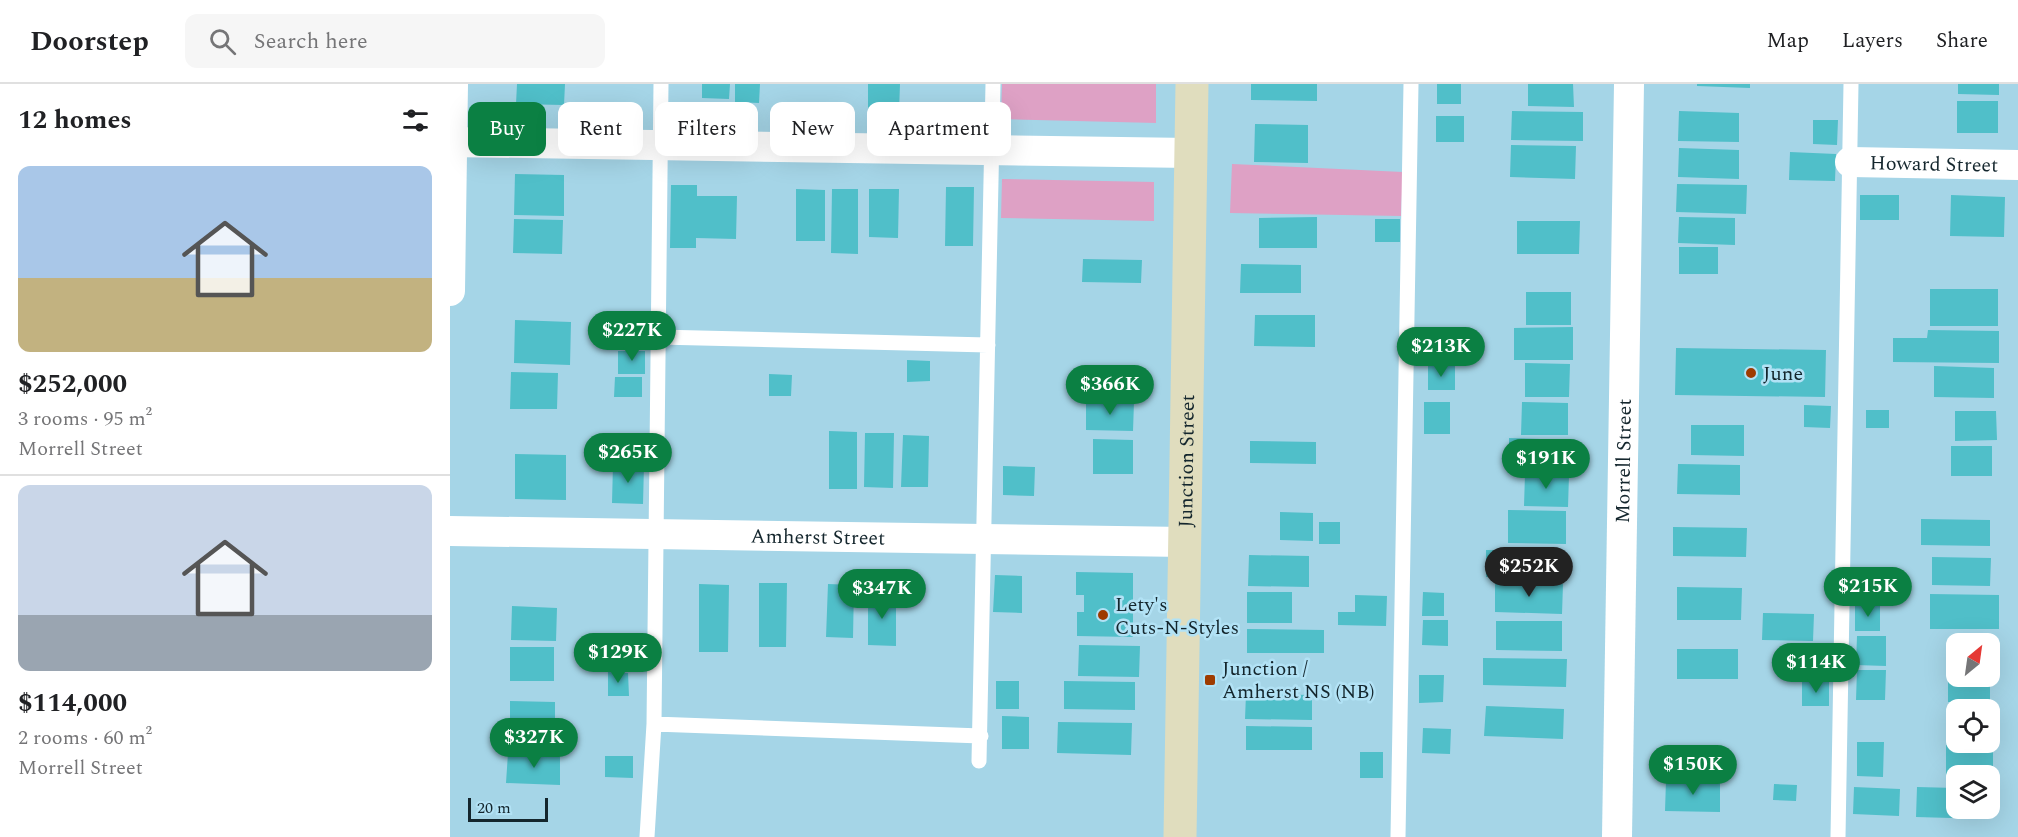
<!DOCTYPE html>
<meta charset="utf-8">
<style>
body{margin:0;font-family:Spectral,serif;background:#f6f6f6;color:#202124;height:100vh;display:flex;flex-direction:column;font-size:22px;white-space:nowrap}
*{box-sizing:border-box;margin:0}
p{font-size:20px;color:#757577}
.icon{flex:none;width:33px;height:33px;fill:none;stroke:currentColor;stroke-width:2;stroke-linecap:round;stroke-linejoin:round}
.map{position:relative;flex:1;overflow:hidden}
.details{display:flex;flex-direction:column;background:#fff;width:450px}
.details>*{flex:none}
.top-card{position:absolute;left:18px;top:18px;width:570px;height:54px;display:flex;gap:12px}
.needle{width:39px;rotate:29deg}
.fabs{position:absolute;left:1496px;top:549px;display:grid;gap:12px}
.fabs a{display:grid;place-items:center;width:54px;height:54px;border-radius:12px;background:#fff;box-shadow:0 6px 24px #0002;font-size:30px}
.scale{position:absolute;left:18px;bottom:15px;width:80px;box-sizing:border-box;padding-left:6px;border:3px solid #14262d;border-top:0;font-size:16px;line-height:21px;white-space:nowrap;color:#14262d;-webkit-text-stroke:4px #b2e2f5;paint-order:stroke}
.price{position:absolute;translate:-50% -51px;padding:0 14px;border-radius:21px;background:#0b8043;color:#fff;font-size:20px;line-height:39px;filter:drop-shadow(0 2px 3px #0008)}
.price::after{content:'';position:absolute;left:50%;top:36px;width:18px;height:14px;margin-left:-9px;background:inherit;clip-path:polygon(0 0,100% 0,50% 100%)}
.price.on{background:#222;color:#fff}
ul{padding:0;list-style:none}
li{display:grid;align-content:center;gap:12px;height:318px;padding:0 18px}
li+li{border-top:2px solid #e0e0e0}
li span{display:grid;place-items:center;height:186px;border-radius:12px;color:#555}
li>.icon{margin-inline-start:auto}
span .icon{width:108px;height:108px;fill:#fffc;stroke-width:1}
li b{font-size:26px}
h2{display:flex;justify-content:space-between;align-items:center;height:72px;padding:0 18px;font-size:26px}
.pill{padding:0 21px;border-radius:12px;background:#fff;box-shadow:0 6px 24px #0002;font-size:21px;line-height:54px}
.pill.on{background:#0b8043;color:#fff}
header{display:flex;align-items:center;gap:36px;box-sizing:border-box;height:84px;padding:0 30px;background:#fff;border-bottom:2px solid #e0e0e0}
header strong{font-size:28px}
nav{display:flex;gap:33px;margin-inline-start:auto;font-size:21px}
.search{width:420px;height:54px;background:#f6f6f6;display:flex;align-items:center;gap:15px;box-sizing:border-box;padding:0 21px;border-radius:12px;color:#757577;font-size:22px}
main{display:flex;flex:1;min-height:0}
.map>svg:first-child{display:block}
</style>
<header>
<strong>Doorstep</strong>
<div class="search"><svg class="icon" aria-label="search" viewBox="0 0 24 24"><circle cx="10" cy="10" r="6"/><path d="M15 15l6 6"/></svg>Search here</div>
<nav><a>Map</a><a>Layers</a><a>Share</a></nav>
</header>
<main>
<section class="details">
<h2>12 homes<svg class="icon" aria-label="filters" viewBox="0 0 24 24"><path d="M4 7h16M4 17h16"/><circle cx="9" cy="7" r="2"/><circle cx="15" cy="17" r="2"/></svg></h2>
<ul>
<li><span style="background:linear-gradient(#a9c7e8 60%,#c2b280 0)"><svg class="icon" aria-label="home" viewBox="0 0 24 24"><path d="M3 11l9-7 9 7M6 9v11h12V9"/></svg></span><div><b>$252,000</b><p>3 rooms · 95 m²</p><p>Morrell Street</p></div></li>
<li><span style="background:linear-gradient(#c9d6e8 70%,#9aa5b1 0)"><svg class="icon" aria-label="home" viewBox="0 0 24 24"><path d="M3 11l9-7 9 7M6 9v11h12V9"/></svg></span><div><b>$114,000</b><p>2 rooms · 60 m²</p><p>Morrell Street</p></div></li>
</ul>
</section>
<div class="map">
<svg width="1568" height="753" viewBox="0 0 1568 753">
<rect width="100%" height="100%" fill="#a5d5e7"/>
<path fill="#dea1c5" d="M552,0H706V39L551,35Z
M782,80L953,88L951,132L780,129Z
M552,95L704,98V137L551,134Z"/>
<path fill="#50bfc9" d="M67,0H115L114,21L66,20Z
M252,0H280L279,15L252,14Z
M285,0H310L309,19L285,18Z
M418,0H450L449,28L418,27Z
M801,0H867V17L801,16Z
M987,0H1011V20H987Z
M1078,0H1123L1124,23L1078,22Z
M1247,0H1300V4L1247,2Z
M1508,0H1549V11L1508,10Z
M1507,17H1548V49H1507Z
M1062,27L1133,28V57L1061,56Z
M1229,27L1289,29V58L1228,57Z
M986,32H1014V58H986Z
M1363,36H1388L1387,61L1363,60Z
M805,40L858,41V79L804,78Z
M1061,61L1126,62L1125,95L1060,93Z
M1229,64L1289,66V95L1228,93Z
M1340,68L1386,70L1385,97L1339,96Z
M65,90L114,91V132L64,131Z
M1227,100L1297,101L1296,130L1226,128Z
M221,101H247V112H287L286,155L246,154V164H220Z
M496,103H524L523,162H495Z
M346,105L375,106V157H346Z
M382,105H408V170L381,169Z
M419,105H449L448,154L419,153Z
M1410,111H1449V136H1410Z
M1501,111L1555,113L1554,153L1500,152Z
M867,133V164H809V134Z
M1229,133L1285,134V161L1228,159Z
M64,135L113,136L112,170L63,169Z
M925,135H950V158H925Z
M1067,137H1130L1129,170H1067Z
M1229,163H1268V190H1229Z
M633,175L692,176L691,199L632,198Z
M791,180L851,181V209H790Z
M1480,205H1548V242H1480Z
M1076,208H1121V241H1076Z
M805,231H865V263L804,262Z
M65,236L121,238L120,281L64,279Z
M1123,243V276H1064V244Z
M1478,246L1549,247V279L1443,278V254H1477Z
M1226,264L1376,266L1375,313L1225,311Z
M168,267H195V290H168Z
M457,276L480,277V297L457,298Z
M1075,279L1120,280L1119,313H1075Z
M978,281L1005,282V306H978Z
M1484,282L1544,284V314L1484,313Z
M61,288L108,289L107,325H60Z
M319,290L342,291L341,312H319Z
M165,293H192V313H164Z
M636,317L684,318L683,347L636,346Z
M974,318H1000V350H974Z
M1072,318L1118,319V351H1071Z
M1354,321L1381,322L1380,344L1354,343Z
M1416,326H1439V344H1416Z
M1505,327H1546L1547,356L1505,357Z
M1241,341H1294V372L1241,371Z
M379,347L407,348V405H379Z
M415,349H444L443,404L414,403Z
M453,351L479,352L478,403H451Z
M1059,354L1125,356V388L1059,386Z
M643,355L683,356V390H643Z
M800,357L866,358V380L800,379Z
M1501,362H1542V392H1501Z
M65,370L116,371V416L65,415Z
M163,380L194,381L193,420L162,419Z
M1228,380L1290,381V411L1227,410Z
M553,382L585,383L584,412L553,411Z
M1075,390L1119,391L1118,423L1074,422Z
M1058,426L1116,427V460L1058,459Z
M830,428L863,429V457L830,456Z
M1471,435L1540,436V462L1471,461Z
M869,438H890V460H869Z
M1223,443L1297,444L1296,473L1223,472Z
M1036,466L1115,467L1114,495L1036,493Z
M799,471L859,472V503L798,502Z
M1482,473L1541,474L1540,502L1482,501Z
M626,488L683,489V553L627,552V528H634V511H626Z
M545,491L572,492V529L543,528Z
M1045,498L1113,500L1112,530L1045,528Z
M309,499H337L336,563H309Z
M249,500L279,501L278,568H249Z
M378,500L404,501L403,554L376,553Z
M1227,503L1292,504L1291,536H1227Z
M797,508H842V539H797Z
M973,508L994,509V532H972Z
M1480,510L1549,511V545H1480Z
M418,511L446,512V562L418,561Z
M905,511L937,512L936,542L888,541V528H905Z
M1405,521H1430V547H1405Z
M62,522L107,524L106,557L61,556Z
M1313,529L1364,530L1363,557L1312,556Z
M973,536H998V562L972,561Z
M1046,537H1112V567L1046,566Z
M797,545L874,546V569H797Z
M1505,551L1540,552V560H1505Z
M1407,552H1436V582L1406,581Z
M629,561L690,562L689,593L628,592Z
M60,563H104V597H60Z
M1227,565H1288V595H1227Z
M1033,574L1117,575L1116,603L1033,601Z
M1407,586H1436L1435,616H1406Z
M1498,587H1506V592H1540V618H1498Z
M158,588L178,589L179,612H158Z
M969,591H994L993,618L969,619Z
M546,597H569V625H546Z
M614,597L685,598V626L614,625Z
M1352,597H1379V622H1352Z
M796,610L862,611V636L795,635Z
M60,617L105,618V654L60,653Z
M1036,622L1114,625L1113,655L1034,652Z
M552,632L579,633V665H552Z
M608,638L682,639L681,671L607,669Z
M796,642L862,643V666H796Z
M973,644L1001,645L1000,670L972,669Z
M1407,658H1434L1433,693L1407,692Z
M1496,661H1543V693L1496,692Z
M910,668H933V694H910Z
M58,669L110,670V701L56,699Z
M155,672H183V694L155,693Z
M1216,697H1270V728L1215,727Z
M1324,700L1347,701L1346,717L1323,716Z
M1404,703L1450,705L1449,732L1403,730Z
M1467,703L1506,704V724H1537V735L1466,733Z"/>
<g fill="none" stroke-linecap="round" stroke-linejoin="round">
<path stroke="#fff" stroke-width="15" d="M208,253L538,261
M204,640L531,652
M529,677L543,0
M197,753L204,640L211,0
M948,753L961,0
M1388,753L1401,0"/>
<g stroke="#fff" stroke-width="30">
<path d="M0,58L741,69"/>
<path id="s1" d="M1400,78L1568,81"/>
<path d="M0,207L3,0"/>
<path id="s2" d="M0,447L735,458"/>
<path id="s3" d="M1167,753L1179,0"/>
</g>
<path stroke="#e0ddbe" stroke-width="33" id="s4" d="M730,753L742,0"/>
</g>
<g fill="#9e3b00" stroke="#b2e2f5" stroke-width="2">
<circle cx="1301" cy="289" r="6"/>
<circle cx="653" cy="531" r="6"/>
<rect x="754" y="590" width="12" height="12" rx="3"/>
</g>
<g text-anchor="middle" stroke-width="5" stroke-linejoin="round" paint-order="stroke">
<g font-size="20" fill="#14262d" stroke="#b2e2f5">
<text dy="7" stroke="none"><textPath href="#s1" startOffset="84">Howard Street</textPath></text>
<text dy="7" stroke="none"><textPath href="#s4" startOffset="376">Junction Street</textPath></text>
<text dy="7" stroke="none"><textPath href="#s3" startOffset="376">Morrell Street</textPath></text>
<text dy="7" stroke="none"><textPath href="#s2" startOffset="368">Amherst Street</textPath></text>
</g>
<g font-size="20" fill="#14262d" stroke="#b2e2f5" text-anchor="start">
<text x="1313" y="296">June</text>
<text x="665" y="527">Lety's<tspan x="665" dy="23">Cuts-N-Styles</tspan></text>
<text x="772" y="591">Junction /<tspan x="772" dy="23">Amherst NS (NB)</tspan></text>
</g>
</g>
</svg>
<div class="fabs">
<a><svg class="needle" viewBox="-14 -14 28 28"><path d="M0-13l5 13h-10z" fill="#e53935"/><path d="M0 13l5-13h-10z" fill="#757577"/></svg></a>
<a><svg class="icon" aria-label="locate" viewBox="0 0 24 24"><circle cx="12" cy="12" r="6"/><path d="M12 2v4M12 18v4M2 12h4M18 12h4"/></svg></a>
<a><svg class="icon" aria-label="layers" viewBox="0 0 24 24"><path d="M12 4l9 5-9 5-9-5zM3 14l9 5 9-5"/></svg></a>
</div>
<div class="scale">20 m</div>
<b class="price" style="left:182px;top:278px">$227K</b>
<b class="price" style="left:991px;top:294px">$213K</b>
<b class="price" style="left:660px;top:332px">$366K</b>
<b class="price" style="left:178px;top:400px">$265K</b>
<b class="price" style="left:1096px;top:406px">$191K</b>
<b class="price on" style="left:1079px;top:514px">$252K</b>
<b class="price" style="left:1418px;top:534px">$215K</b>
<b class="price" style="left:432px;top:536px">$347K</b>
<b class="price" style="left:168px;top:600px">$129K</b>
<b class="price" style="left:1366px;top:610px">$114K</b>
<b class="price" style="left:84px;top:685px">$327K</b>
<b class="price" style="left:1243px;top:712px">$150K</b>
<div class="top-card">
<a class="pill on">Buy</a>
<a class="pill">Rent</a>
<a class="pill">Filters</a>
<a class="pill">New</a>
<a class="pill">Apartment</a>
</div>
</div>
</main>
